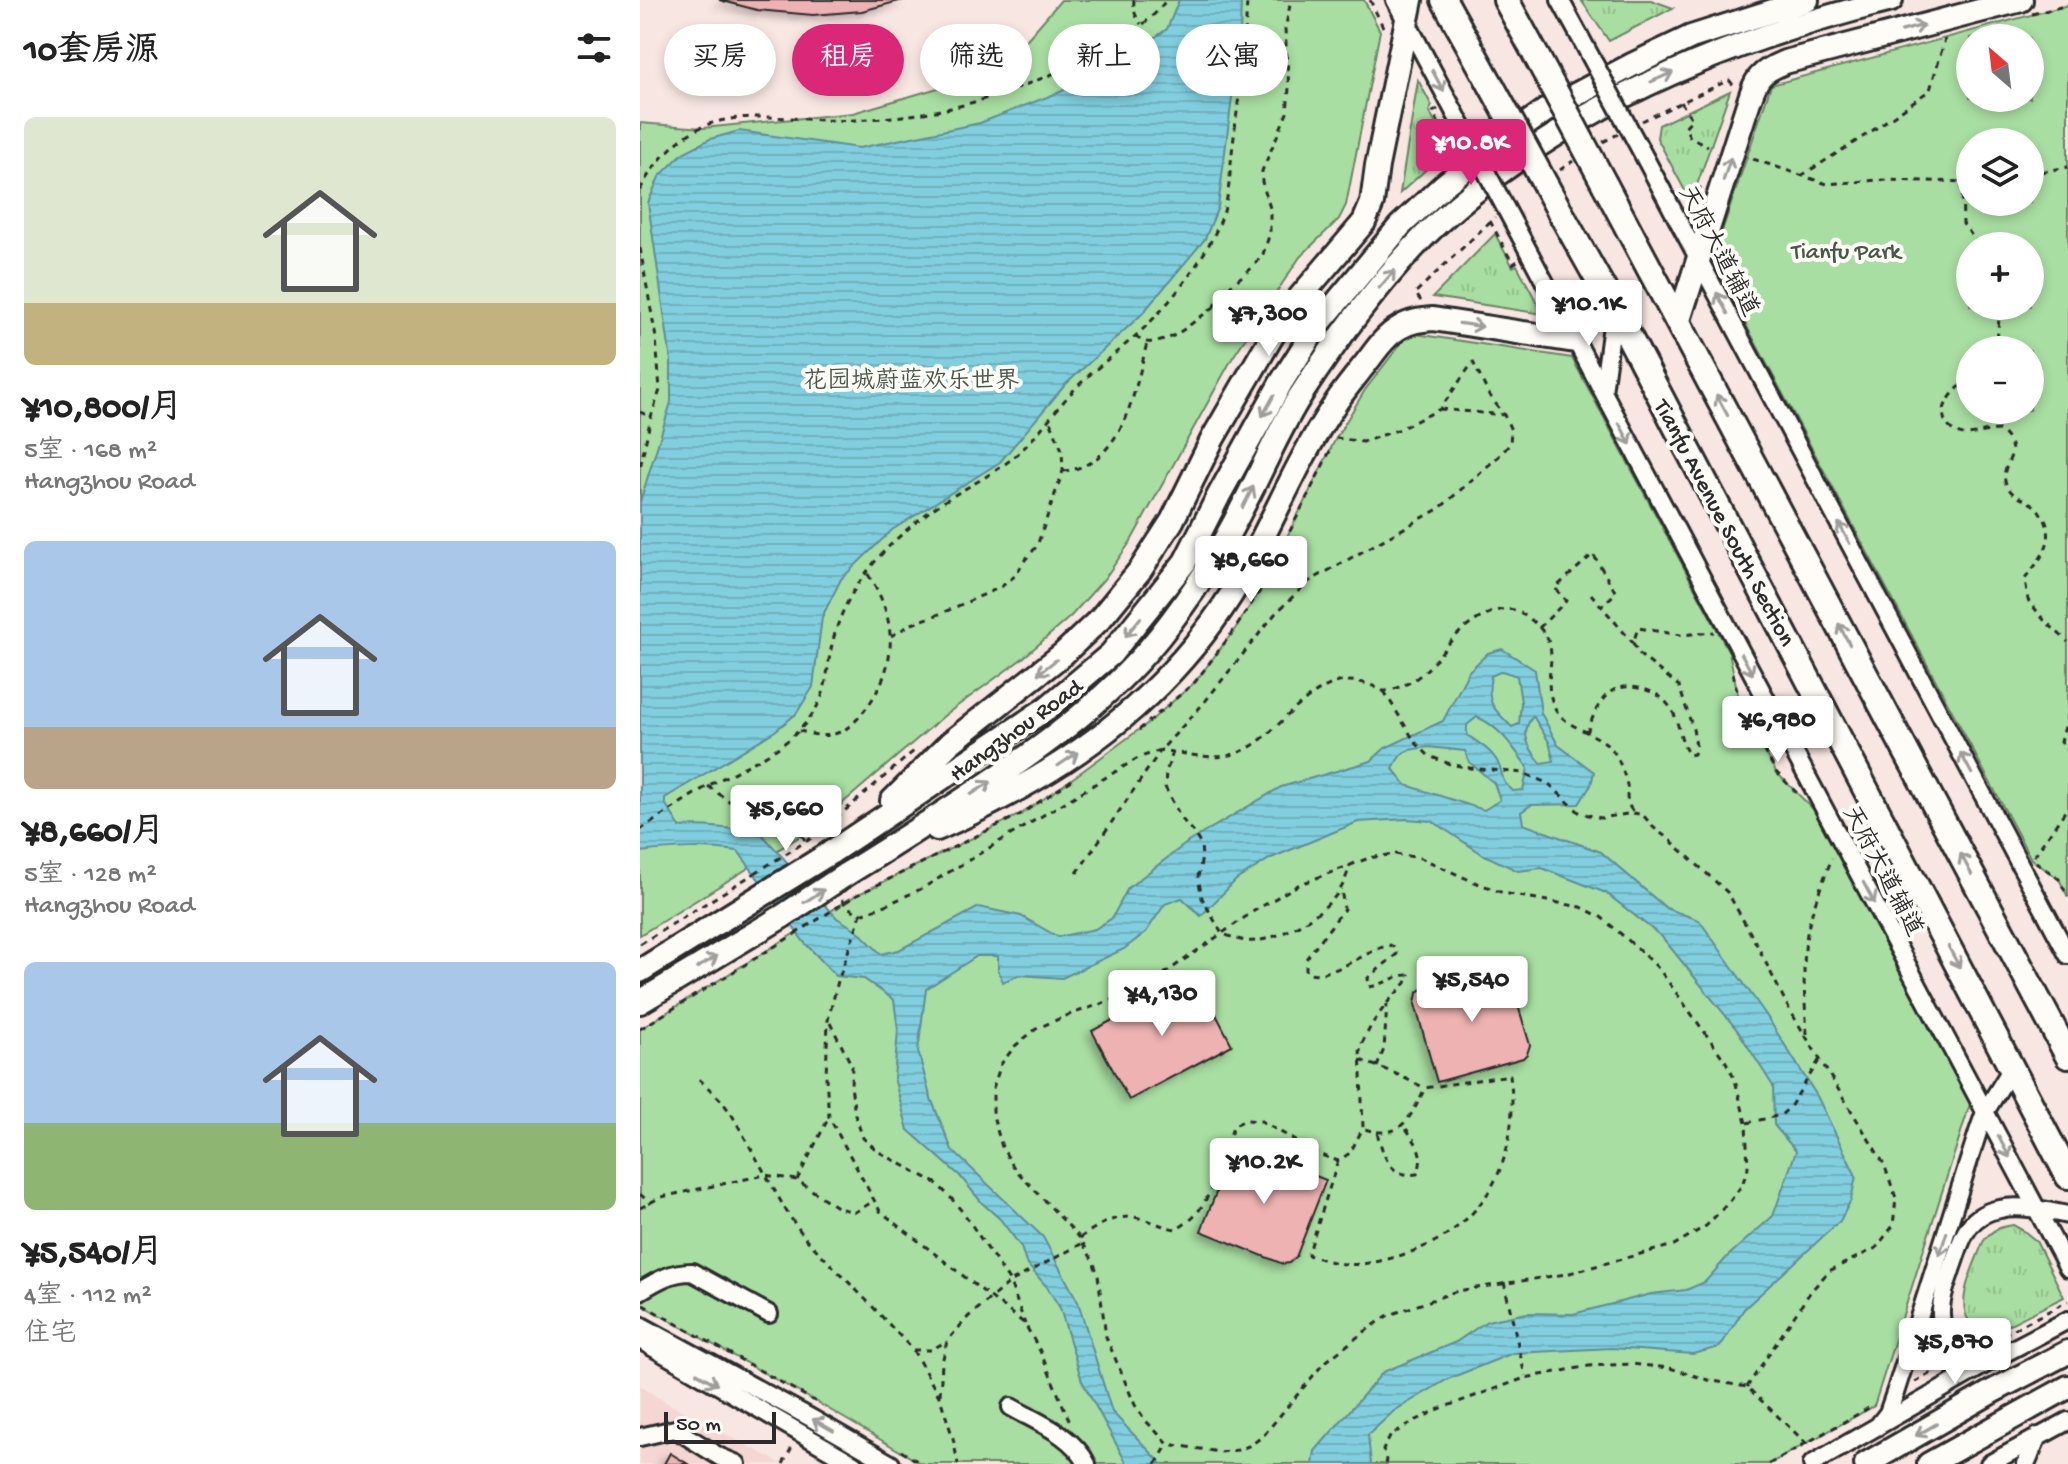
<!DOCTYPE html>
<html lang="zh">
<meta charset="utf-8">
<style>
body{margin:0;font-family:"Gochi Hand","LXGW WenKai TC",sans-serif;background:#f6f6f6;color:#222;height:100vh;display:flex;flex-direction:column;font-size:30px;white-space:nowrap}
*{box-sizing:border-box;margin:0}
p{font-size:26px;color:#767676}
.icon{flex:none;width:44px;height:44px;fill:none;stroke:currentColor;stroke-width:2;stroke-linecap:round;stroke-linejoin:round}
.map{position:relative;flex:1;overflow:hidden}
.panel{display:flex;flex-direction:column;background:#fff;width:640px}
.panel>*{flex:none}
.hud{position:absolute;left:24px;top:24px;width:760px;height:72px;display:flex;gap:16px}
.needle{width:52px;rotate:332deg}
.fabs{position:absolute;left:1316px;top:24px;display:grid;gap:16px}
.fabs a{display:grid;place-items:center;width:88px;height:88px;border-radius:50%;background:#fff;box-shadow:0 4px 12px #0003;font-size:40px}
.scale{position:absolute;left:24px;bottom:20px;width:112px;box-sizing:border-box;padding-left:8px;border:4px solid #2b2b2b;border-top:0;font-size:22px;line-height:28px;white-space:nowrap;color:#2b2b2b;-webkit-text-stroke:6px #fdfcf7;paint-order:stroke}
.price{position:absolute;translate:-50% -68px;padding:0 18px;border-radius:8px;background:#fff;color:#222;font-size:26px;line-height:52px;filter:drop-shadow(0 2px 4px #0008)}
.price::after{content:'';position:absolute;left:50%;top:48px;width:24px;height:18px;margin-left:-12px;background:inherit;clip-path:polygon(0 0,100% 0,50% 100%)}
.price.on{background:#db2777;color:#fff}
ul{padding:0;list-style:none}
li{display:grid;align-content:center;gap:16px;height:424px;padding:0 24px}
li span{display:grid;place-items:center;height:248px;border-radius:12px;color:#555}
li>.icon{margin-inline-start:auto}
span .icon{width:144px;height:144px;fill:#fffc;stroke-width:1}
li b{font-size:34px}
h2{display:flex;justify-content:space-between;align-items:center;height:96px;padding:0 24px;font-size:34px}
.tag{padding:0 28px;border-radius:36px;background:#fff;box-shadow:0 4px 12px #0003;font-size:28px;line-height:72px}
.tag.on{background:#db2777;color:#fff}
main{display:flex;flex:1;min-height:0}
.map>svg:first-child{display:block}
</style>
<main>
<section class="panel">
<h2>10套房源<svg class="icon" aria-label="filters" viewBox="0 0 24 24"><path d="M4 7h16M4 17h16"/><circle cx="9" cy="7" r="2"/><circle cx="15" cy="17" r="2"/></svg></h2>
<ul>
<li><span style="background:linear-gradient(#dfe7d0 75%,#c2b280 0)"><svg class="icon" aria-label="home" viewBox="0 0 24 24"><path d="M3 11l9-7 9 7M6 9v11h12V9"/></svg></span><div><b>¥10,800/月</b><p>5室 · 168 m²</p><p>Hangzhou Road</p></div></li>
<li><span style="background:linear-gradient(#a9c7e8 75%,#b9a48a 0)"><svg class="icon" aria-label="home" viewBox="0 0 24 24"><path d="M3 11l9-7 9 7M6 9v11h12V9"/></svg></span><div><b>¥8,660/月</b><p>5室 · 128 m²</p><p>Hangzhou Road</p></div></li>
<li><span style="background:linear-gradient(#a9c7e8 65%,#8fb573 0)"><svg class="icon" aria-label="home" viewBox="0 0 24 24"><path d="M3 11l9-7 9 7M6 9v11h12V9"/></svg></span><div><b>¥5,540/月</b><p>4室 · 112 m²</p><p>住宅</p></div></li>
</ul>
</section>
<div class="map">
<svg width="1428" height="1464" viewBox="0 0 1428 1464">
<defs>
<pattern id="grass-tufts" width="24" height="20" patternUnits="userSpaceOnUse" patternTransform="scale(2)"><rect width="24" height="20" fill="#a8dea1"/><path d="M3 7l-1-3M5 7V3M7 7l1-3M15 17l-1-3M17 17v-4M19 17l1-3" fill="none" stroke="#91bf8b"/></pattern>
<pattern id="water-rules" width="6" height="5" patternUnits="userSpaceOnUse" patternTransform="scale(2)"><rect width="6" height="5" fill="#80cede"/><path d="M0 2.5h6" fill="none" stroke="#6fb1bf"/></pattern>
<filter id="shadow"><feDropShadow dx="-4.5" dy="4.5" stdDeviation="4" flood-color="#0004"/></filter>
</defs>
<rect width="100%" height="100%" fill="#f8e6e2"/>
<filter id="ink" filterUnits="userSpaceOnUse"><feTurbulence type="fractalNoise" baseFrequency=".0125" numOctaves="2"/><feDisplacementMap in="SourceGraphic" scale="16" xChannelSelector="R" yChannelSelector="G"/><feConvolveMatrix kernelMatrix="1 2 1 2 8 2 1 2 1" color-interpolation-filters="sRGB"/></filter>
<g filter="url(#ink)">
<path fill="#f5d6d3" d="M0,1386L26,1402L142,1464H0Z"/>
<path fill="url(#grass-tufts)" stroke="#6a8466" stroke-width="2" d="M941,0H1011L1033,8L969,41Z
M778,80L792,106L789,111L809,149L760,193Z
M1090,91L1051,202L1017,138L1019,125Z
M855,234L873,267L877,265L903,314L793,297Z
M1373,1225L1384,1231L1396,1241L1424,1297L1356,1331C1345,1333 1336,1331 1329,1321C1315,1300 1335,1264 1343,1242C1351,1230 1359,1227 1373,1225Z"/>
<path fill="#a8dea1" stroke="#6a8466" stroke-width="2" fill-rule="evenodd" d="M421,0H724L740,31L706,205L699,219L660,257L593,357L491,541L465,578L431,616L383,658L305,715L175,827L0,935V123L63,128L213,113L315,83L383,44Z
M1428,5V897L1419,879L1391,859L1072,261L1131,85ZM1390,38V98H1330V38ZM1390,142V202H1330V142ZM1330,246H1390V306H1330ZM1330,350H1390V410H1330Z
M769,333L932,358L1089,652L1100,704L1136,772L1173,809L1330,1104L1234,1406L1129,1464H282L180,1404L0,1304V1029L215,896L381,814L418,789L508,723L555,682L595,629L621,589L696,438L725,390Z"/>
<path fill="url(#water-rules)" stroke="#5e8d96" stroke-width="2" fill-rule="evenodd" d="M539,0H601L600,35L578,207L565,239L502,314L425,385L360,462L252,530L201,579L182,617L173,687L156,714L135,731L25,798V803L40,827C67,824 93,830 120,832L197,918L217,930L241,954L259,950L339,907L381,916L418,937L455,929L472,918L488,888L548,842L641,787L731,761L745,748L803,721L829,671L848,653L862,649L895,670L901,713L918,745L954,772L951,785L939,804L891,805L881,812L883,824L961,852L1026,908L1059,920L1126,1015L1177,1096L1216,1176L1211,1200L1200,1221L1104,1309L1080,1347L1053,1354L972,1348L873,1353L808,1379L754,1411L728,1435L731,1464H673L675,1451L743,1372L816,1342L847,1321L887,1313L933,1314L1011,1294L1046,1290L1065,1282L1088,1256L1133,1216L1156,1151L1134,1125L1133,1086L1098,1031L1022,937L966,893L902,868L878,871L842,854L792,821L766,819L718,822L631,858L596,880L561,916L542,898L525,904L506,932L484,949L422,978L379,975L363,982L358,970V956H337L286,989L278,1051L290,1096L312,1150L403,1237L438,1302L472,1412L522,1464H487L442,1381L420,1308L407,1287L386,1263L381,1247L360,1219L342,1203L320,1176L268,1130L254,1078L258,1030L254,1000L224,979L196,976L164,942L98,851C64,846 34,848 0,852V502L31,402V361L8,203L19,177L43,153L70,139L99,131L219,148L340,123L420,92L483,59L527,29ZM862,671L877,676L881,702L879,724L872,727C853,709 846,703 851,676ZM893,716L909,742L914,761L901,763C889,749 879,733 893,716ZM837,717C860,727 873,747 888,768L883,790L873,791C861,780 865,783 860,768C855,752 840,744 827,735V725ZM788,747L825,751L829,762L854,783L860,800L844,810L766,785L753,769C762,748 767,750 788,747Z"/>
<path fill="#edb2b1" stroke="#2b2b2b" stroke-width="2" filter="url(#shadow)" d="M79,0H263L222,11L173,15L117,10Z
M866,966L890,1045L887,1054L883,1058L797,1082L775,1004L777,993L781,990Z
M556,976L592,1045L489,1100L452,1031Z
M599,1148H604L686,1180L656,1257L649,1263L643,1264L561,1231L591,1155Z
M30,1453L48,1464H24Z"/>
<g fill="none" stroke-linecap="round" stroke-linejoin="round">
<g stroke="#2b2b2b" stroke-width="22">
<path id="minor" d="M755,0L815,113
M920,0L939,35
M1006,160L1428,955
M883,241L1428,1268
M963,392L974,310
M0,1291C18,1280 31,1272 52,1272L129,1314
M0,1325L171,1418L251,1464
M0,1340L214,1464
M1358,1356C1330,1361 1303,1347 1301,1315C1300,1299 1307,1283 1312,1267C1317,1254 1320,1239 1329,1227C1336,1217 1348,1211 1360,1209C1379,1204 1409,1211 1428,1215
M371,1407C397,1422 433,1435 447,1464
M1237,1427L1248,1413L1255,1393L1338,1132L1345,1112L1372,1068
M0,1437L35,1429L80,1457L97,1464
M1172,1464L1363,1354L1428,1320
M1349,1464L1428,1421
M1386,1464L1398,1436"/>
</g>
<g stroke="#2b2b2b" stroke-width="28">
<path id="major" d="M1038,323L1106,110C1116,81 1115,74 1145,62L1381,0
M252,801L310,743L423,654L460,619L501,569L532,521L573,438L632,336L649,310L724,222L732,203L737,166L771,0
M297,829C385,790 466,742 532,671C561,640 587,604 607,568C636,514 659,458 693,407C701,394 712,381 722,368C733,355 743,337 759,328C770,321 781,320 793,319L935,341
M190,853L407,708L471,654L545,562L579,495L641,383L677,326L760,226L804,185L835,160L905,111L992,65L1051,37L1167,0
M205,875C243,852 281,827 318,803C392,755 463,706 519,637C551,597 580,552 603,506C623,469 639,428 662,393C695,342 732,292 774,247C804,214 840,186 876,161C991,80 1115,34 1251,0
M0,971L127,892
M0,1002L143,916
M1226,1464L1353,1391L1428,1352
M1289,1464L1428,1387"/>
</g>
<g stroke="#2b2b2b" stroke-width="30">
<path id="highway" d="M804,0L851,85
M866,0L898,59
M965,185L1428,1056
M924,219L974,308L1428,1176"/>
</g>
<path stroke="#2b2b2b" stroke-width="3" stroke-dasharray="6 6" stroke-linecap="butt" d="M494,0C493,10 495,16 501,24
M730,0L745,31
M1392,14L1428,5
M1041,102L1052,119L1045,127L1050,137L1068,146
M798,109L793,112L811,147
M1002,121L1089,80L1094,86
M963,142L978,134
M1113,159L1187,184L1239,180L1330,182
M920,170L933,161
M1390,174L1428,167
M1161,176L1229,133L1290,90L1305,39
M1322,184L1323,224L1340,246
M0,190C14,162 39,135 69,124C115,109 167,123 215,120C247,118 279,115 311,108C365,96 497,47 526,0
M1051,215L1061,184
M850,221L873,264L878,261
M0,248L16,338L20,390L11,417L0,468
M781,301L775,293L855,217
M574,307L590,286L613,267L623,254L630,233V208L622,182V171L647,113L649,88L645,30L651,0
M495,337C499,339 503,341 507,342C538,346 564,305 593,299C605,297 619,300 631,302
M1354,350L1357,341L1360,306
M1330,377C1316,390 1291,410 1311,429C1315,433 1322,436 1328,435C1339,434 1348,430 1359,430C1389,455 1355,463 1367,486C1373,498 1388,499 1397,508C1398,508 1403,518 1404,518C1417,542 1399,560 1385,579L1388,600L1404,620L1428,642
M800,409L864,415
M0,412L11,417
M423,471C483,466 495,390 507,343
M951,594L993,643
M899,628L926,601L915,588L953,554L976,593L961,606
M251,636L272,624L302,613L361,587L376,575L384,561L397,546L423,471L422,450L410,420
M1093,673L1100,704L1136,772L1158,794
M744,691L775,742L789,756L810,764L830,768L883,773L909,784L940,813L961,818L994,813L1003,815L1014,828L1030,840L1088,893L1117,945L1149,1009L1244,1164L1256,1198L1253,1226L1236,1248L1189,1271L1171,1291L1107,1387
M1428,715L1421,742L1428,751
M499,730L555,682L595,629L621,589L691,449
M159,731C169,733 180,737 190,735C204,733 216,722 224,711C259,666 258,619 227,573
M947,733C956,707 966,681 998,688C1013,691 1021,695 1030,707C1040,721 1039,741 1049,755L1054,754L1056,746L1053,729L1039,686L1001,656L993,643L998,628L1041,635L1074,632
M533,752L526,772L525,787L541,818L553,832L561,845L562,857L558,877L562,898L582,934C590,936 598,940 606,941C635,944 688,912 701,888C705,881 708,872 710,865
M68,786L89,801L133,816L156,826L168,845
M0,830C22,816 43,801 66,787C108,763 156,749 180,701C186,688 187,674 189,660C196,618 210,591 238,558C255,539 276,521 297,506C322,489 350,477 374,457C400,435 418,404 443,381C466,359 493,341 515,317C541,290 573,246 584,211C590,190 590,166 593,145C599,96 605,49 607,0
M178,834L275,750
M755,854L781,858L832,881L863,893L941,907L961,917L1002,952L1019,969L1086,1062L1095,1080L1106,1123L1108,1168L1102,1185L1091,1200L1066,1226L1034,1245L926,1274L817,1291L747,1316L720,1335L683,1364L623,1436L611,1445L598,1450L580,1452L528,1444L506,1421L495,1405L466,1337L458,1275L453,1261L440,1238L374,1168L362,1147L353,1116V1088L361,1064L375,1046L396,1029L423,1017L501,990L614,911L658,885L729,858Z
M1394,856L1428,807
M1396,862L1419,879L1428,897
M437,873L521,750C585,761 599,764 647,716C660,704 675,691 692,684C706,679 720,681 733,686C737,688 740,691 744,691C749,691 758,688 762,686C791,674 798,652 819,633C832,622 856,605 874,610C880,612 890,619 895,623C927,653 898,673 915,708C925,728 953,731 969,746C978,755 984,773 987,785C988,790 986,797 988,803C989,807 992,810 994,813
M215,896L381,814L432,780
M202,899L207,907L221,914L198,981L188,1020L186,1077L189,1117L240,1211L385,1324L400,1351L430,1422
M221,914L246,905L281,889L498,758L521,750L563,704L635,614L668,582L800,508L859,456L870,444L871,430L864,415L848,393L833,362L800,409L760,429L723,442L696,438
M0,944L115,873
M190,1023L212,1066L211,1085L215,1115L223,1138L239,1152L296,1183L311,1198L325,1215L370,1282L385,1324
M0,1029L155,934
M1167,1034C1165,1002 1162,972 1166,940C1170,912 1182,884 1192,858
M720,1060L752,1072L785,1088
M737,1067L744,1049L747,1004
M59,1079L81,1100L92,1115L148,1214L166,1239L231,1305L273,1350L300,1398L313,1438L318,1464
M1107,1123L1141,1115L1150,1107L1180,1059
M737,1133C744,1155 748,1178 777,1174C786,1155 776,1142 764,1126
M698,1161L668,1255C680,1258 692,1263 704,1264C724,1266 746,1260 765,1254C847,1228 881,1157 870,1075L785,1088C771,1116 762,1141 725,1129
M157,1180L189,1117
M0,1194L11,1204
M0,1208L21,1197L125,1175L157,1180L198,1208L215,1212L234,1201
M440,1238C459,1224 481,1211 506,1220C517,1223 526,1228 537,1229C543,1225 552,1220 557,1213C577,1187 582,1155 594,1125L606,1120L621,1121L681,1155L698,1161L710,1153L723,1128L720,1047L732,1024L747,1003L766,983L769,975C757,974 744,985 729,987L728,978L757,954L755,948L750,945C726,950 690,981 666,972V959L704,909L701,888
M864,1282L885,1376
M3,1305L178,1403
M1353,1340L1428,1301
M273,1350H291L307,1341
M1275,1382L1311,1362
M300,1395L302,1363L307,1341L328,1317L370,1282L443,1243
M261,1451L282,1464
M143,1464L152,1447
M516,1464L528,1444
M747,1464L743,1450L751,1435L771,1423L799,1409L885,1378L949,1366L991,1364L1030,1368L1068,1380L1107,1387L1167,1444
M1129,1464L1234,1405"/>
<use href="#minor" stroke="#fdfcf7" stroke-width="16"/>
<use href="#major" stroke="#fdfcf7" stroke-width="22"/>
<use href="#highway" stroke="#fdfcf7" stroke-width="24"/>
<g stroke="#2b2b2b" stroke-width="22" stroke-linecap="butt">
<path id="minor-bridge" d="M939,35L1006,160
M815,113L883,241"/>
</g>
<g stroke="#2b2b2b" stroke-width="28" stroke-linecap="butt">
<path id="major-bridge" d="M127,892L190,853
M143,916L205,875"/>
</g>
<g stroke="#2b2b2b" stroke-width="30" stroke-linecap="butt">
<path id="highway-bridge" d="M898,59L965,185
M851,85L924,219"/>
</g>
<path stroke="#2b2b2b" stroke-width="3" stroke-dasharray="6 6" stroke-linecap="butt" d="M115,873L178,834
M155,934L215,896"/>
<use href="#minor-bridge" stroke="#fdfcf7" stroke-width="16"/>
<use href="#major-bridge" stroke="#fdfcf7" stroke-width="22"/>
<use href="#highway-bridge" stroke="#fdfcf7" stroke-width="24"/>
</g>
<defs><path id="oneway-shaft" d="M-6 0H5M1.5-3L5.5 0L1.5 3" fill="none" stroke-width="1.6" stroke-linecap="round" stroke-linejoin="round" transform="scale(2)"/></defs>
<g stroke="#9e9e9b">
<use href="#oneway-shaft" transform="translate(1273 28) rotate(-15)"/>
<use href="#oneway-shaft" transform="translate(1022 77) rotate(-24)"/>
<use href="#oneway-shaft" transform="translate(798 81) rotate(62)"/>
<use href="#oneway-shaft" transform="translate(1087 169) rotate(-72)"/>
<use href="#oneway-shaft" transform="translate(747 279) rotate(-49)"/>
<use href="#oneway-shaft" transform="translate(1082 303) rotate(-118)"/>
<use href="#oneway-shaft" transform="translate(831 325) rotate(8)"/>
<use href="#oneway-shaft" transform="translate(1082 405) rotate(-118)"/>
<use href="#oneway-shaft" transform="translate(628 406) rotate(119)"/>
<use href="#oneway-shaft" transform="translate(985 434) rotate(62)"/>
<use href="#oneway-shaft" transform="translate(608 497) rotate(-63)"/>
<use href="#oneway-shaft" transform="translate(1204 533) rotate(-118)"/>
<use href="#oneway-shaft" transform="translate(493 627) rotate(129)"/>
<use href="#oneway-shaft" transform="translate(1204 634) rotate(-118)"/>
<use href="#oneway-shaft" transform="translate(1107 664) rotate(62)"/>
<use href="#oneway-shaft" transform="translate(407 667) rotate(142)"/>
<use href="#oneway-shaft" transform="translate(428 759) rotate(-34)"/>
<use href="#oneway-shaft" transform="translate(1326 763) rotate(-118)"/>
<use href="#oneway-shaft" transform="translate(341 788) rotate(-33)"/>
<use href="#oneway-shaft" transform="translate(1326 864) rotate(-118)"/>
<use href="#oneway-shaft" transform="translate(1229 893) rotate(62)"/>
<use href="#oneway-shaft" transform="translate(174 896) rotate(-33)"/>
<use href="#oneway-shaft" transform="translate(1314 957) rotate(62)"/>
<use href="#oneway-shaft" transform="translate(67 962) rotate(-31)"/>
<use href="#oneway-shaft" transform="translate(1364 1147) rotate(62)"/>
<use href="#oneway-shaft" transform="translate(1303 1244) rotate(108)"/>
<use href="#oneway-shaft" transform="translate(67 1379) rotate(30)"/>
<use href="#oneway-shaft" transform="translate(183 1425) rotate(-150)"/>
<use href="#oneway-shaft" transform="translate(1286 1430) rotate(150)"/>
</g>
</g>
<g text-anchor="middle" stroke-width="8" stroke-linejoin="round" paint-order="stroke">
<g font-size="24" fill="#2b2b2b" stroke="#fdfcf7">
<text transform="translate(1080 250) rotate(62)" y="8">天府大道辅道</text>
<text transform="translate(1086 522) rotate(62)" y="8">Tianfu Avenue South Section</text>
<text transform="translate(375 729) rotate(-36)" y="8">Hangzhou Road</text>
<text transform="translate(1244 870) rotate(62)" y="8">天府大道辅道</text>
</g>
<g font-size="24" fill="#4a5848" stroke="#fdfcf7">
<text x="1206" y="258">Tianfu Park</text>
<text x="271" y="387">花园城蔚蓝欢乐世界</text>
</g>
</g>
</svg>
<div class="fabs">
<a><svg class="needle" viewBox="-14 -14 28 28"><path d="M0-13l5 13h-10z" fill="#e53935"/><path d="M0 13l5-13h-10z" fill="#767676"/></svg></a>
<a><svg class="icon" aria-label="layers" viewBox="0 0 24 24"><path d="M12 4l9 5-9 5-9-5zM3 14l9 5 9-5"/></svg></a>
<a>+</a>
<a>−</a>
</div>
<div class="scale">50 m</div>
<b class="price on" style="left:831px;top:187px">¥10.8K</b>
<b class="price" style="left:949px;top:348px">¥10.1K</b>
<b class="price" style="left:629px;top:358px">¥7,300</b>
<b class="price" style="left:611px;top:604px">¥8,660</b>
<b class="price" style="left:1138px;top:764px">¥6,980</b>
<b class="price" style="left:146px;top:853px">¥5,660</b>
<b class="price" style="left:832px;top:1024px">¥5,540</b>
<b class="price" style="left:522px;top:1038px">¥4,130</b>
<b class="price" style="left:624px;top:1206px">¥10.2K</b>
<b class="price" style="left:1315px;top:1386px">¥5,870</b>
<div class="hud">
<a class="tag">买房</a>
<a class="tag on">租房</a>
<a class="tag">筛选</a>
<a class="tag">新上</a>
<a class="tag">公寓</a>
</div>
</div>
</main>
